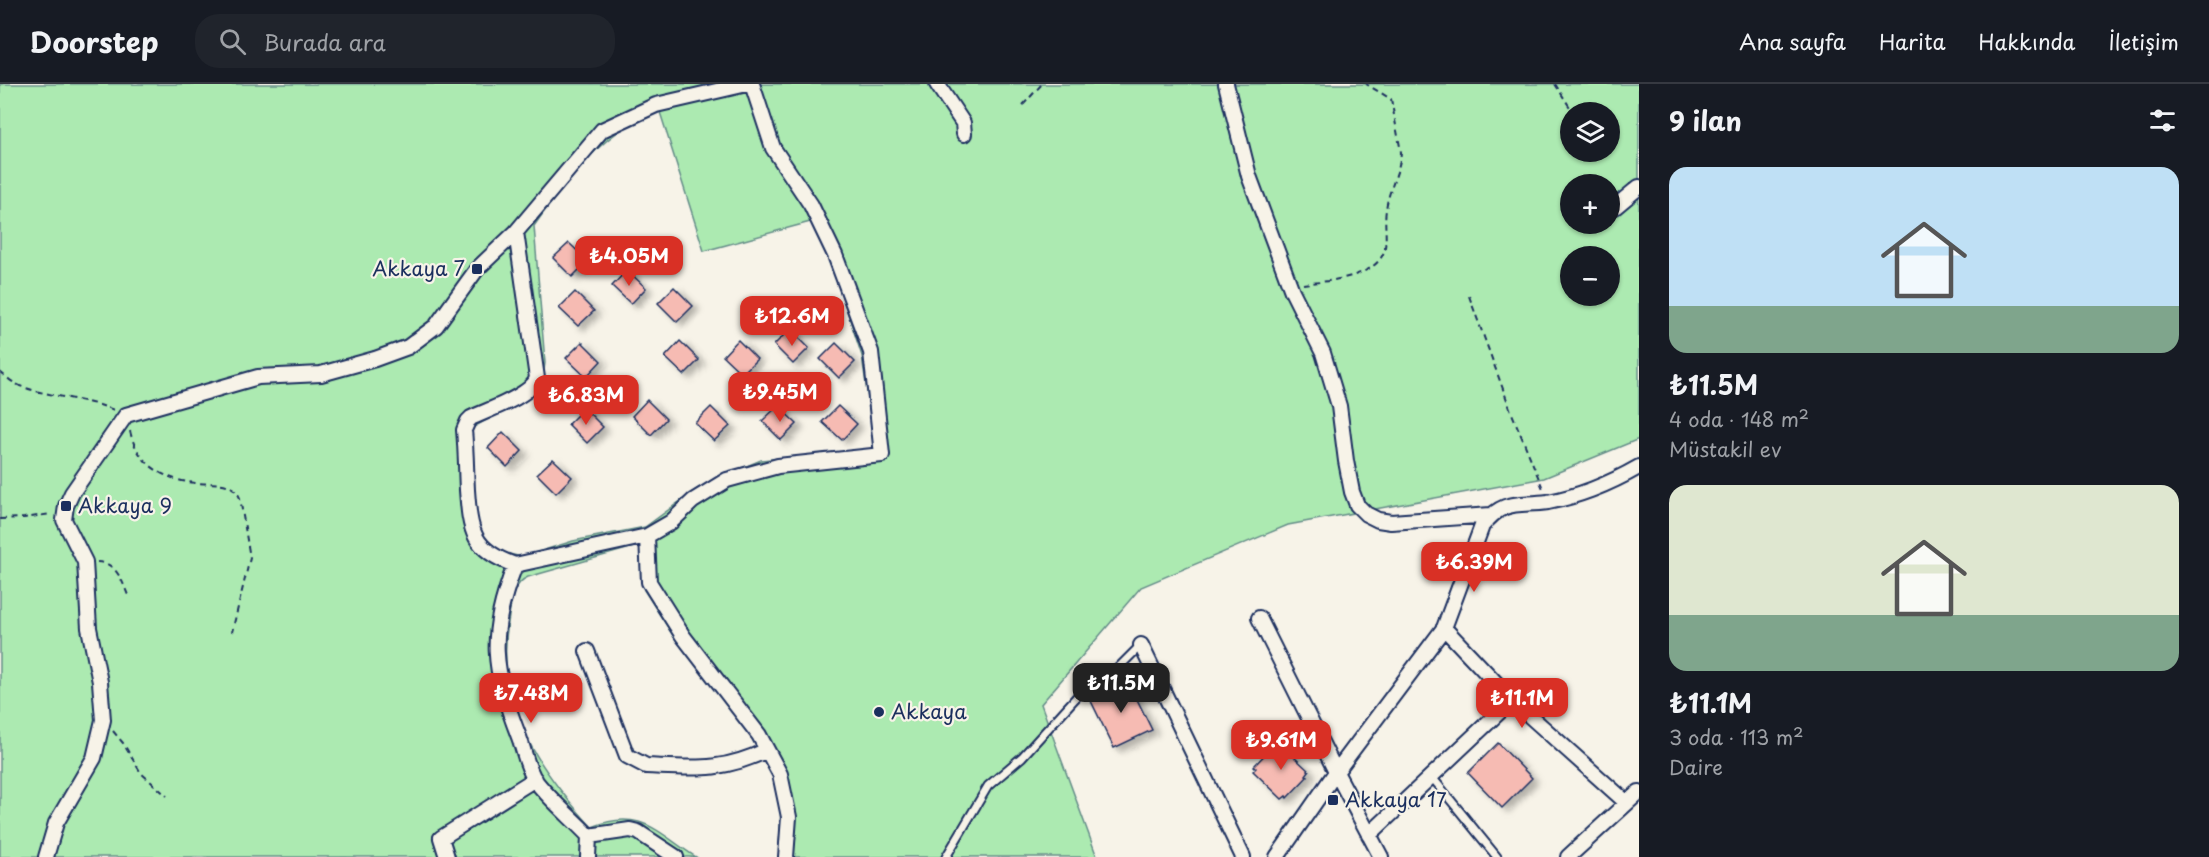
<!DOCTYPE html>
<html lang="tr">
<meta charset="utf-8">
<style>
body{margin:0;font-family:"Playpen Sans",sans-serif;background:#20242c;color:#f1f3f6;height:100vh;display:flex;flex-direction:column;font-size:22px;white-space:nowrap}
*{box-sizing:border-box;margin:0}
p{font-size:20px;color:#9ea1a6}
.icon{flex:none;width:33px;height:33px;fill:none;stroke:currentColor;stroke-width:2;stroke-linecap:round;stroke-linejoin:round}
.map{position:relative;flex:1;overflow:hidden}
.panel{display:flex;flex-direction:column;background:#171b24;width:570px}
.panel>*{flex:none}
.tools{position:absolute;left:1560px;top:18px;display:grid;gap:12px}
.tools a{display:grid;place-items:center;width:60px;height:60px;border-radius:50%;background:#171b24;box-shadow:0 2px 4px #0004;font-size:30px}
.price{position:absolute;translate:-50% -51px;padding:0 14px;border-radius:12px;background:#d93025;color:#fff;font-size:20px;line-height:39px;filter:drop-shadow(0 2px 3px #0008)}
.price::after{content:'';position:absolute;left:50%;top:36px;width:18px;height:14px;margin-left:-9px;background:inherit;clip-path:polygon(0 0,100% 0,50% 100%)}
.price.on{background:#222;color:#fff}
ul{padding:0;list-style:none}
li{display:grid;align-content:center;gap:12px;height:318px;padding:0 30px}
li span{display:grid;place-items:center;height:186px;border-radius:18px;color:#555}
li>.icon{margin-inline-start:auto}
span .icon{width:108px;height:108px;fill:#fffc;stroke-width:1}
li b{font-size:26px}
h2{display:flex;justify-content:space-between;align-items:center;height:72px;padding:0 30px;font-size:26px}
header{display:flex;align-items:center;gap:36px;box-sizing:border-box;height:84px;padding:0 30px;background:#171b24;border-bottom:2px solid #363941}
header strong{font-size:28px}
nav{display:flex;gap:33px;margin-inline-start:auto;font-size:21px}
.search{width:420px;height:54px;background:#20242c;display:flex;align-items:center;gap:15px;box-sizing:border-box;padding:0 21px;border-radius:24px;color:#9ea1a6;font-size:22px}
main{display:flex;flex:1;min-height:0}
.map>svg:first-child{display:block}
</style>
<header>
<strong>Doorstep</strong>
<div class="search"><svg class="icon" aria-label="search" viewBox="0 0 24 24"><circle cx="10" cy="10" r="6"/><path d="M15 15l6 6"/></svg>Burada ara</div>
<nav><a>Ana sayfa</a><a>Harita</a><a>Hakkında</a><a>İletişim</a></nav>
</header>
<main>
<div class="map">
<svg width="1639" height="773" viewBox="0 0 1639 773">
<defs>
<filter id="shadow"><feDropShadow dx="6" dy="4" stdDeviation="3" flood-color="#0004"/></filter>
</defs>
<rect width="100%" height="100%" fill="#f7f3e8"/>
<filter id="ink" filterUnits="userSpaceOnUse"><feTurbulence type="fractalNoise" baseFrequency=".0167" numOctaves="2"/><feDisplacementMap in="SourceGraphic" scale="12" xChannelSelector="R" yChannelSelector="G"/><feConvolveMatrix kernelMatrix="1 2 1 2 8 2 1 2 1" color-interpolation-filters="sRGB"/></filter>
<g filter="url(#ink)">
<path fill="#aceab1" stroke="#648c88" stroke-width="1.5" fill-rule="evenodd" d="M0,0H1639V355L1544,394L1288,441L1141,503L1041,620L1097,773H779L781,722L777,699L759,662L674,553L644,506L641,461L528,493C513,499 511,518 509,532C493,617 536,683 592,743C641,723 658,749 696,773H0ZM660,28L704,167L814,137L836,194L862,272L875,365L761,376L718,394L697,405L645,443L573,457L522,473L505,469L490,461L484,455L472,434L470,345L541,306L545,279L534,142C563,101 608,39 660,28ZM1570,28H1610V68H1570ZM1570,100H1610V140H1570ZM1570,172H1610V212H1570Z"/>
<path fill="#f6bbb3" stroke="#1b2f5e" stroke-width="1.5" filter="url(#shadow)" d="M569,159L588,177L572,193L553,174Z
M627,186L646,204L631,220L612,202Z
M674,203L693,222L677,238L658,219Z
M575,208L594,227L578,242L559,224Z
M790,245L809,264L793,280L774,261Z
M738,256L757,275L742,290L723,272Z
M680,257L699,276L684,291L665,273Z
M582,258L601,277L586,293L566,274Z
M836,259L855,278L839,294L820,275Z
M647,316L666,335L651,351L632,332Z
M778,322L797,340L781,356L762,337Z
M838,322L857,340L842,356L822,338Z
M711,323L730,342L714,357L695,339Z
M584,324L603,343L587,359L568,340Z
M503,348L522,367L507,383L488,364Z
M553,375L572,393L556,409L537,390Z
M1128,597L1152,646L1114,664L1090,615Z
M1279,659L1309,687L1306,691L1308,692L1287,714L1286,712L1282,715L1253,687L1256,684L1254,682L1274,661L1276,663Z
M1498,659L1532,694L1502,724L1468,689Z"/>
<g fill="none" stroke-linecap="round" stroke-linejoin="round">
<g stroke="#1b2f5e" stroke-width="11">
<path id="lane" d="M1431,692L1497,773
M946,773L988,702L1022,673L1081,608L1114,588L1141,561"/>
</g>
<g stroke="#1b2f5e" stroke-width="18">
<path id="street" d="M937,0L963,39L964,50
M1226,0L1249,92L1292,207L1323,269L1339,322L1346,377L1352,408L1357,421L1366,430L1378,436L1391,438L1491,431
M1615,123L1639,103
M516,148L537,294C532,311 488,326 471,334L468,337L464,346C466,366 466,386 467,406C470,447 472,466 515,481L647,452L671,438L693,417L727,396L778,382L882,371L871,268L835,171L811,121L773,64L752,0
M647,452L649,498L683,552L759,651L780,690L789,733L786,773
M515,481C488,553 492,582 519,653C524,666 527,684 535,696C548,714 573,735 589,752L588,773
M1259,534L1336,688L1381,773
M1444,544L1512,616L1627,719
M1141,561L1243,773
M587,567L627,672L646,682C695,684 722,688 767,666
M1369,751L1512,616
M589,752L630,746L638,748L676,773
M46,773L56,739L94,674L103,636L100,598L89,544L85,478L64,436L66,422L72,409L126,331L258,293L321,290L375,275L408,263L436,242L477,185L516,148L602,46L656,21L747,0
M447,773L441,754L535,695
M1277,773L1336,688L1444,544L1482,442C1504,414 1518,422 1548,418C1581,412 1611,399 1639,383
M1568,773L1639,708"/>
</g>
<path stroke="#1b2f5e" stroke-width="2" stroke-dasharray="6 4.5" stroke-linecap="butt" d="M1555,0L1573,28
M1023,21L1042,0
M1303,200C1327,197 1381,194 1385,163C1387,151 1384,138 1386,126C1388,106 1400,88 1401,68L1391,15L1366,0
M1469,212L1511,327L1544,407
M0,288C6,293 13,299 20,302C50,313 83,314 114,326
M130,347C137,379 163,396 195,399C213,401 231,394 240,414L250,474L232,548
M0,435L24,434L51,430
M97,478C117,478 123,499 129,514
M113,647L123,659L141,689L167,712"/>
<use href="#lane" stroke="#f7f3e8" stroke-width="7"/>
<use href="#street" stroke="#f7f3e8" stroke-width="14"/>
</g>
</g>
<g fill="#1b2f5e" stroke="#f7f3e8" stroke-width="2">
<rect x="471" y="179" width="12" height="12" rx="3"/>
<rect x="60" y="416" width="12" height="12" rx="3"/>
<circle cx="879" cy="628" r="6"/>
<rect x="1327" y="710" width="12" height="12" rx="3"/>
</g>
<g text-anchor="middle" stroke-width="4.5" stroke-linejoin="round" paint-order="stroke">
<g font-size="20" fill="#1b2f5e" stroke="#f7f3e8" text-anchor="start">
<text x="465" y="192" text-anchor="end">Akkaya 7</text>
<text x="78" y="429">Akkaya 9</text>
<text x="891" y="635">Akkaya</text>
<text x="1345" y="723">Akkaya 17</text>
</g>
</g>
</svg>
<div class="tools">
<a><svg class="icon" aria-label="layers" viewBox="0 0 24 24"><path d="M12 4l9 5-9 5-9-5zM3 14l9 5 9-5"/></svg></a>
<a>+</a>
<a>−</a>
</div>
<b class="price" style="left:629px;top:203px">₺4.05M</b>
<b class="price" style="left:792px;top:263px">₺12.6M</b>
<b class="price" style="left:780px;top:339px">₺9.45M</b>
<b class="price" style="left:586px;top:342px">₺6.83M</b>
<b class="price" style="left:1474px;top:509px">₺6.39M</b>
<b class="price on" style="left:1121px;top:630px">₺11.5M</b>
<b class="price" style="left:531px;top:640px">₺7.48M</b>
<b class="price" style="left:1522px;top:645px">₺11.1M</b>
<b class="price" style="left:1281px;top:687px">₺9.61M</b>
</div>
<section class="panel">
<h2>9 ilan<svg class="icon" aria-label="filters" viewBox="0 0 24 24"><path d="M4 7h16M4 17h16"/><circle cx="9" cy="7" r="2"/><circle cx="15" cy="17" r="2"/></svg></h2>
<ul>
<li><span style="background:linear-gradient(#bfe0f5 75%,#7fa58c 0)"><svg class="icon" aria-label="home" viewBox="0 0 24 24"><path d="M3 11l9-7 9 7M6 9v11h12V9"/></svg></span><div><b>₺11.5M</b><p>4 oda · 148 m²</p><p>Müstakil ev</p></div></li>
<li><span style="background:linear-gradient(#dfe7d0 70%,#7fa58c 0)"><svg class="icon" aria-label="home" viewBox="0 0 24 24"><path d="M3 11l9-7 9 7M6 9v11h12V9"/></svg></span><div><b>₺11.1M</b><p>3 oda · 113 m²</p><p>Daire</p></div></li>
</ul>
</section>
</main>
